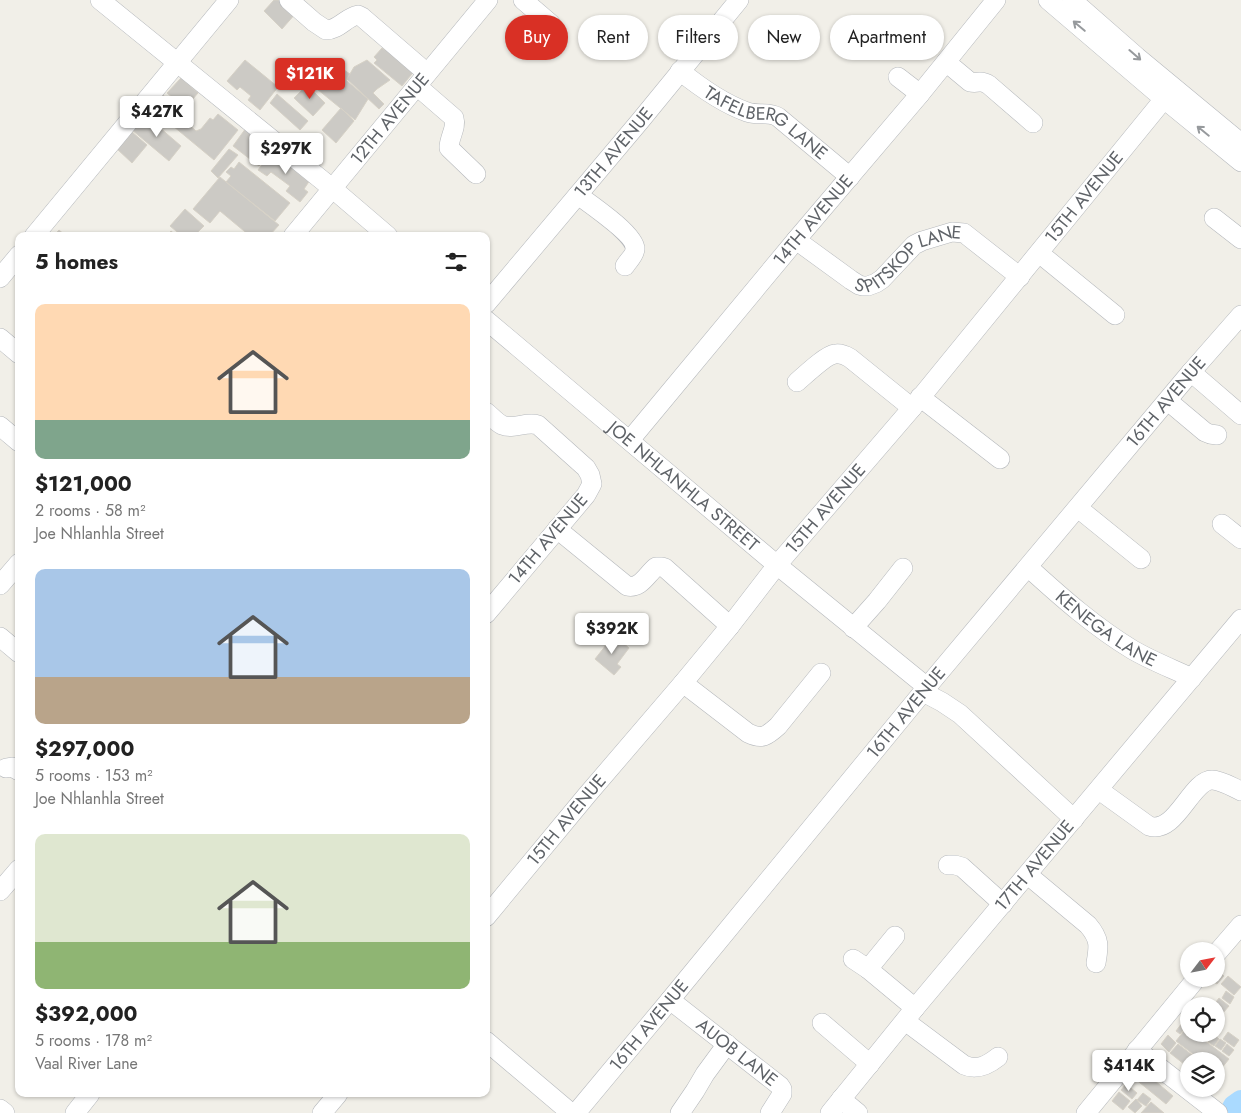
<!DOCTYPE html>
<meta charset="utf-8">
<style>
body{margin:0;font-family:Jost,sans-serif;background:#f6f6f6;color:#222;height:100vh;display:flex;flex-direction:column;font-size:19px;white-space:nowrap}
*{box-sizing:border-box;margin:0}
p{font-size:16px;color:#767676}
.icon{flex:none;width:28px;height:28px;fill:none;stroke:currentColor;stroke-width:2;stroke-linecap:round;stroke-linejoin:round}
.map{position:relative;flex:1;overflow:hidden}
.panel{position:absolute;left:15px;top:232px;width:475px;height:865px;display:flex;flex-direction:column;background:#fff;border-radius:10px;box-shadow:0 1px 4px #0004}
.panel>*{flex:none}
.banner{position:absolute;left:505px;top:15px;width:475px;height:45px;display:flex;gap:10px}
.needle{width:32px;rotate:58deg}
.buttons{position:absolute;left:1180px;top:942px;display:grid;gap:10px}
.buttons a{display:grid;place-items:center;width:45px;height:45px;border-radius:50%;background:#fff;box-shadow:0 1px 4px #0004;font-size:25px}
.price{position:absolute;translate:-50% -42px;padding:0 11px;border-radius:5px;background:#fff;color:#222;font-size:16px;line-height:32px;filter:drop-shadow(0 1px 2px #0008)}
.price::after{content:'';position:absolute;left:50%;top:30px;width:15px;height:11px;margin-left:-8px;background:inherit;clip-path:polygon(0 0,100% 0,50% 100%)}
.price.on{background:#d93025;color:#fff}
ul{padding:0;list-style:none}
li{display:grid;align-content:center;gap:10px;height:265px;padding:0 20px}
li span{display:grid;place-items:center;height:155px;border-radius:10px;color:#555}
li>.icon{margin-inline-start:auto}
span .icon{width:90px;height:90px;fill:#fffc;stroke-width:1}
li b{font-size:21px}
h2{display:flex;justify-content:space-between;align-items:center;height:60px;padding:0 20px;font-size:21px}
.pill{padding:0 18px;border-radius:22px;background:#fff;box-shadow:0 1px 4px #0004;font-size:18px;line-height:45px}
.pill.on{background:#d93025;color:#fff}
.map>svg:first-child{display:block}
</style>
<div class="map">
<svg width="1241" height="1113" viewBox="0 0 1241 1113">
<rect width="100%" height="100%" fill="#f1efe8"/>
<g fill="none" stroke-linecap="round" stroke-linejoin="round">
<path stroke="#aadaff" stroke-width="22" d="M1230,1113L1234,1106L1241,1101"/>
</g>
<path fill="#cccac5" stroke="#d6d1c6" d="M274,0H281L296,13L282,29L264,11Z
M382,48L385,50L387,48L416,69L402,86L374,63L377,60L374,57Z
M245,60L278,87L260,110L248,100L251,96L240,87L237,90L227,81Z
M367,60L390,80L377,89L373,93L384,104L379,109L347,79L354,67Z
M341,68L350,74L346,80L368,99L355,120L317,89L321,84L315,80L322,70L333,78Z
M181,78L198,93L185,108L167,93Z
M307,85L325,103L313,116L294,98Z
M277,94L308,121L300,130L270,103Z
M163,95L176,107L163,123L149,111Z
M341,108L354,121L336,143L322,130Z
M174,112L196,131L201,129L210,118L213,120L218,114L238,130L214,160L167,121Z
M145,115L181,146L169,161L132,130Z
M246,128L273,148L259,166L233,146Z
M131,131L147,145L132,163L116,148Z
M229,149L238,155L218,178L211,171Z
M272,151L310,180L304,189L308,192L300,202L286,191L290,186L271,172L267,176L258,170Z
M239,162L290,203L275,221L226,182L231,176L226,172L231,167L234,169Z
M220,177L279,225L269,236H250L220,211L210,223L193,209Z
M185,209L204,226L194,236H182L170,226Z
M59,230L66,236H53Z
M171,231L177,236H167Z
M614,635L629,648L617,664L621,667L614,675L595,659Z
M1219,971L1224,976L1217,984L1212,981L1214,979H1216V975Z
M1228,976L1241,987L1234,995L1221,984Z
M1226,991L1234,997L1230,1004L1222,998Z
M1219,998L1229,1006L1223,1013L1216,1008V1006H1213Z
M1182,1023L1186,1027L1180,1034L1176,1031Z
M1187,1027L1189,1028V1034H1196L1229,1059L1217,1074L1216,1073V1061H1202L1176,1041Z
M1228,1032L1239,1040L1234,1047L1223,1039Z
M1203,1034H1213L1208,1040L1202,1035Z
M1213,1034L1219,1039L1214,1046L1208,1042Z
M1168,1035L1176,1043L1169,1052L1161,1044Z
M1220,1039L1226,1043L1221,1050L1215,1046Z
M1178,1044L1200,1061H1189V1068L1170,1053Z
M1227,1044L1234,1050L1229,1056L1222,1051Z
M1142,1070L1173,1096L1166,1104L1134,1078Z
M1126,1084L1137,1093L1132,1099L1121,1090Z
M1119,1092L1130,1101L1123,1110L1112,1101Z
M1143,1093L1151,1099L1146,1106L1137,1100Z
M1136,1099L1142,1106L1135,1113L1128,1107Z
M1151,1102L1164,1113H1141Z"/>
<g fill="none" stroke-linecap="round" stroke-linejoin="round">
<g stroke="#b5b8bc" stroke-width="20">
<g id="minor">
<path d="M100,0L333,189L388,236"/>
<path d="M289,0L314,22L326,30C339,30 346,17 358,15L362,17L427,73"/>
<path d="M523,0L551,24"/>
<path d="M1048,0L1164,99L1241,162"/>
<path d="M1072,0L1137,57L1241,143"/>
<path d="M946,62L970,82C979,84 980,79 989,85L1033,123"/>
<path id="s1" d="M680,71C701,88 722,103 747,112C758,116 768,111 778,117L850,177"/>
<path d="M898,77L920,94"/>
<path d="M417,86L454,118C457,128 449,137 449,148L476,174"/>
<path d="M578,195C590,204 636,235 635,249C635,255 628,261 625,266"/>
<path d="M1214,218L1241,239"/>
<path d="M34,236L229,0"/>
<path id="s2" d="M293,236L488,0"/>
<path id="s3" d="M796,240L851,280L859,285L863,286H868L876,283L882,279L914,245L922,241L952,232L964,233L1020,277"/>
<path d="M1039,253L1115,315"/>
<path d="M0,278L19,255"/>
<path id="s4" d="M486,304L640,121L739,0"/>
<path id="s5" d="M486,320L777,565L927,687"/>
<path d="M0,338L19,354"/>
<path d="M1191,372L1241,415"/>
<path d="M797,382C805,375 826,355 835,354C841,353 845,355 850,358L912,408"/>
<path d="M920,397L1000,459"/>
<path d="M1168,401L1205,432L1210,434L1217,435"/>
<path d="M486,412C491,416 496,422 502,425C514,430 526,421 538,425L586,468L590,475L592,484L586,495L486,614"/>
<path d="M0,426L19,442"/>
<path id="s6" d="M630,440L796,240L920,94L996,0"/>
<path d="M1078,508L1141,559"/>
<path d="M1222,524L1241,539"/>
<path d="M557,529L627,586C641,589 647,574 656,567H662L665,568L730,626"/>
<path id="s7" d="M1028,567C1062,598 1095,627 1133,650C1152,661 1173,669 1192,678"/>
<path d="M0,585L19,563"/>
<path d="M853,628L877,601L903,568"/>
<path d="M0,637L19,653"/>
<path d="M683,683L748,733C762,740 767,736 778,726L821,673"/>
<path d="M923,692L942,702L960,714L1074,819"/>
<path d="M6,768L12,767L19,771"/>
<path d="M1099,790L1149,826C1176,835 1191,780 1212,780C1221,780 1232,787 1241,791"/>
<path d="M948,865H955L962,867L1003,904"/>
<path d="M1028,875L1088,925C1100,939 1099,946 1096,963"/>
<path d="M0,891L19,869"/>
<path id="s8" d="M486,917L587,795L683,683L730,626L777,565L912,408L1164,99"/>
<path d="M1216,954L1241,925"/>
<path d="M853,959L868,969L915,1008"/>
<path d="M868,969L895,936"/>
<path id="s9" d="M670,1000L780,1086L782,1089V1094L770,1113"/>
<path d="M905,1021L964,1065C977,1071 988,1065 998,1057"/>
<path d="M822,1023L870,1064"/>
<path d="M486,1041L571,1113"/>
<path d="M1137,1050L1218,1113"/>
<path d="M841,1099L858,1113"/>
<path d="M0,1109L5,1113"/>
<path d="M75,1113L90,1094"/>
<path d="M322,1113L338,1094"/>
<path id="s10" d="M576,1113L670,1000L927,687L1191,372L1241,315"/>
<path d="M680,1113L695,1091L705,1074L727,1044"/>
<path id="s11" d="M830,1113L915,1008L1241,619"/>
<path d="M1086,1113L1196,979"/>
</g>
</g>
<use href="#minor" stroke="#fff" stroke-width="19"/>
</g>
<defs><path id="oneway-shaft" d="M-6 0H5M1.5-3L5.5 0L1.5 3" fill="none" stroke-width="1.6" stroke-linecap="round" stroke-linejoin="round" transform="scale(1.25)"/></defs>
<g stroke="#979a9d">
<use href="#oneway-shaft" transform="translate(1079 26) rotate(-140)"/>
<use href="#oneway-shaft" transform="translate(1135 55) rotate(41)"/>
<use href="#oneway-shaft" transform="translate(1203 131) rotate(-141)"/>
</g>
<g text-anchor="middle" stroke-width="4" stroke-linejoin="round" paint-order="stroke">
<g font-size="18" fill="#5f6368" stroke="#fff">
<text dy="6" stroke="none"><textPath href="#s2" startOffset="152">12TH AVENUE</textPath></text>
<text dy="6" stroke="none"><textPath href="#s1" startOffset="102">TAFELBERG LANE</textPath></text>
<text dy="6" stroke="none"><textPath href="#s4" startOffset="198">13TH AVENUE</textPath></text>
<text dy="6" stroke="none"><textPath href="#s8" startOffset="936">15TH AVENUE</textPath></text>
<text dy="6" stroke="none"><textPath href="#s6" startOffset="286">14TH AVENUE</textPath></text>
<text dy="6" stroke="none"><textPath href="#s3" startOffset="136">SPITSKOP LANE</textPath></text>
<text dy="6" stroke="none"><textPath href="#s10" startOffset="924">16TH AVENUE</textPath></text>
<text dy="6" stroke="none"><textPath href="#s5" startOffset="258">JOE NHLANHLA STREET</textPath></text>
<text dy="6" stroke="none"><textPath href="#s8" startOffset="531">15TH AVENUE</textPath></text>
<text transform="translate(548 539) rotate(-50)" y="6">14TH AVENUE</text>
<text dy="6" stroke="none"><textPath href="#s7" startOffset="100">KENEGA LANE</textPath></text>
<text dy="6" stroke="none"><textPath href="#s10" startOffset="519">16TH AVENUE</textPath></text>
<text dy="6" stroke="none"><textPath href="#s8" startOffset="126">15TH AVENUE</textPath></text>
<text dy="6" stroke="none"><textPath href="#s11" startOffset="321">17TH AVENUE</textPath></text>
<text dy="6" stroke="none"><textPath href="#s10" startOffset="114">16TH AVENUE</textPath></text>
<text dy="6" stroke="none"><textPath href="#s9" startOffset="85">AUOB LANE</textPath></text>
</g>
</g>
</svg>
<div class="buttons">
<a><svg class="needle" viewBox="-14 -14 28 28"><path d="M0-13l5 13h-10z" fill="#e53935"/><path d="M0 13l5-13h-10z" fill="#767676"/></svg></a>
<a><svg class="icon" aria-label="locate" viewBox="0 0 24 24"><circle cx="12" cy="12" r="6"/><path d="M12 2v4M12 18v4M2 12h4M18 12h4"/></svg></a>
<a><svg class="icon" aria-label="layers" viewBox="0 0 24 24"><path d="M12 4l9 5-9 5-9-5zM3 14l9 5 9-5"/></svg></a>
</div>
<b class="price on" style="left:310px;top:100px">$121K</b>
<b class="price" style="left:157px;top:138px">$427K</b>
<b class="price" style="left:286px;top:175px">$297K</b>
<b class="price" style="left:612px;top:655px">$392K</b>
<b class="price" style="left:1129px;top:1092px">$414K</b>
<div class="banner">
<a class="pill on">Buy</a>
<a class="pill">Rent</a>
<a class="pill">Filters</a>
<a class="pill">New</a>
<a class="pill">Apartment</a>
</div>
<section class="panel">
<h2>5 homes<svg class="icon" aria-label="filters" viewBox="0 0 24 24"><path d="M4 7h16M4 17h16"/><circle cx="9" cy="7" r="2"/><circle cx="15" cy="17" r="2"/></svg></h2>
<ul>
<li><span style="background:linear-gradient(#ffd9b3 75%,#7fa58c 0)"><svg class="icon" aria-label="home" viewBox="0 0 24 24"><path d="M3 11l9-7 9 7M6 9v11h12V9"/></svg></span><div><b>$121,000</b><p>2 rooms · 58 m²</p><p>Joe Nhlanhla Street</p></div></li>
<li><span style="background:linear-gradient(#a9c7e8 70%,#b9a48a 0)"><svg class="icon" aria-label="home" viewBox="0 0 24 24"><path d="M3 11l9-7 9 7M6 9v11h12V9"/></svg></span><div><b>$297,000</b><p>5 rooms · 153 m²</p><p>Joe Nhlanhla Street</p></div></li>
<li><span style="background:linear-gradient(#dfe7d0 70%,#8fb573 0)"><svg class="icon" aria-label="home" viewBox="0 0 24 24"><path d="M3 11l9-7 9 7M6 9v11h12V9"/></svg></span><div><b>$392,000</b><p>5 rooms · 178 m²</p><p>Vaal River Lane</p></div></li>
</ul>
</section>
</div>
